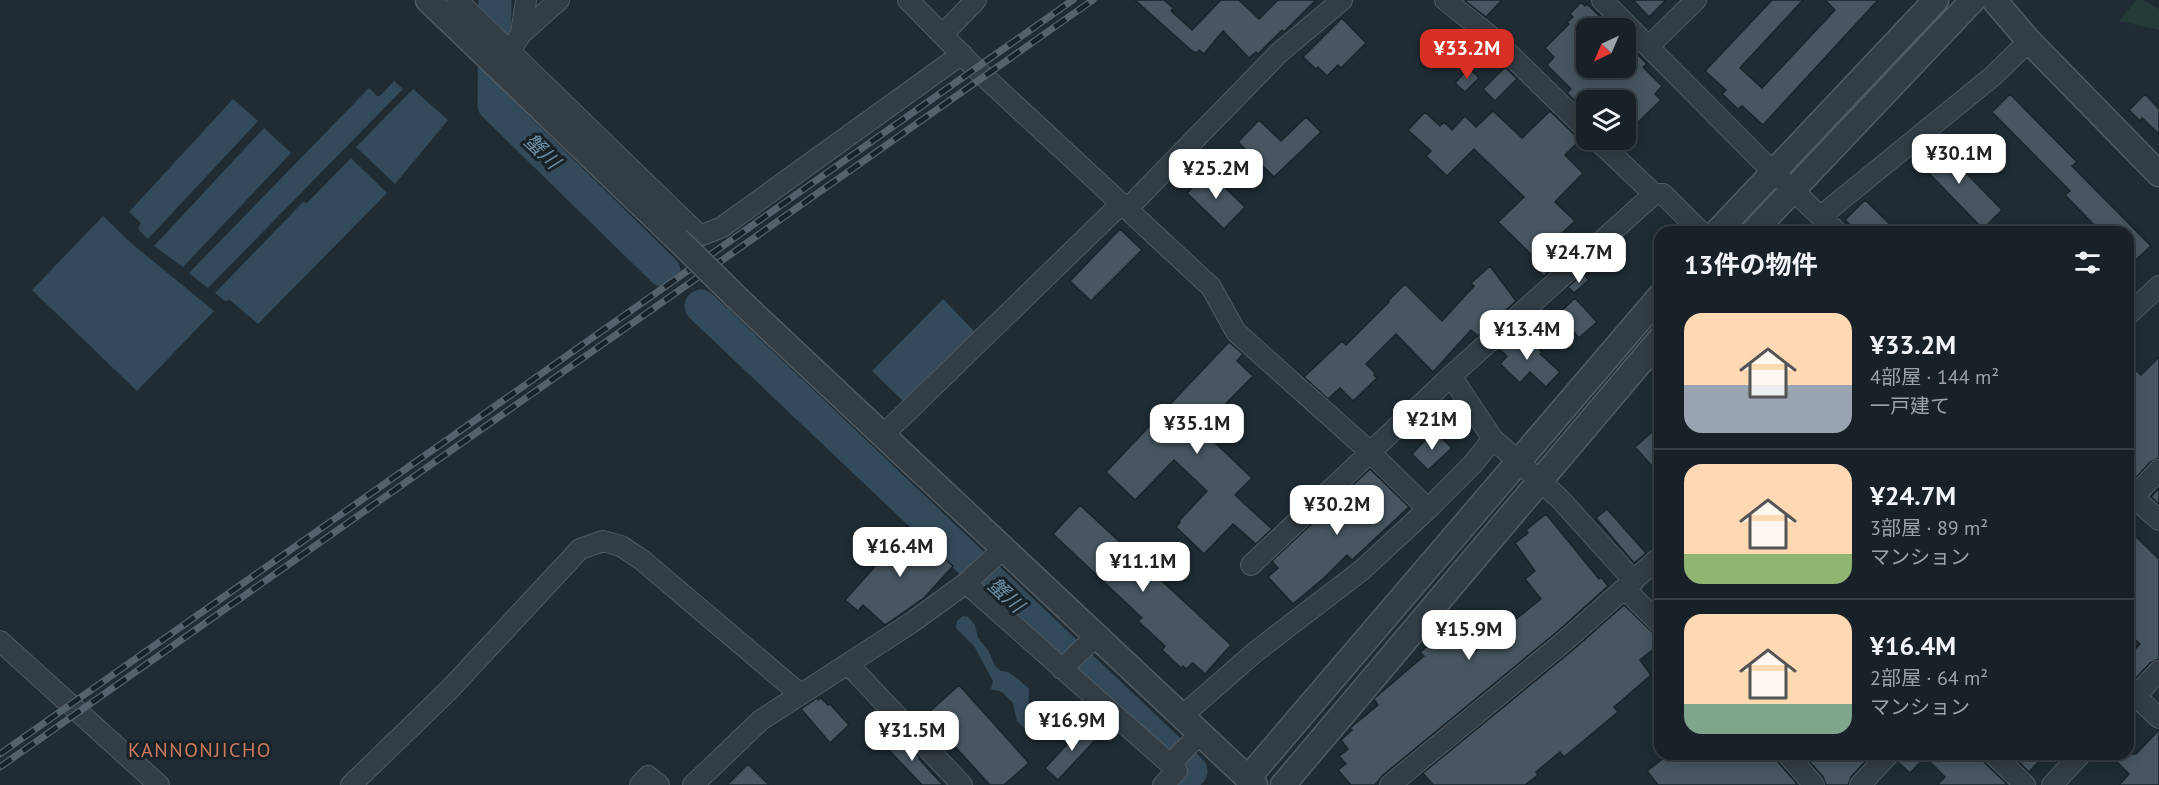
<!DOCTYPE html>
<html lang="ja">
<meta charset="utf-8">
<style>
body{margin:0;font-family:"PT Sans","Noto Sans JP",sans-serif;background:#20292f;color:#f1f3f6;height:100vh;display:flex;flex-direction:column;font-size:22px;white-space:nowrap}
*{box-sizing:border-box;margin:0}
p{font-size:20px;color:#9ea3a7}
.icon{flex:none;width:33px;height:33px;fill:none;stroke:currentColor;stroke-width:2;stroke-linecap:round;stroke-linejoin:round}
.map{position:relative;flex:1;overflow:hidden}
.drawer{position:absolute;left:1654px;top:226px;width:480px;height:534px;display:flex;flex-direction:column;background:#172127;border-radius:18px;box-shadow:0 3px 15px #0003,0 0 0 2px #363e44}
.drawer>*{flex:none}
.needle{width:39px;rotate:224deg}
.controls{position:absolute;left:1576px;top:18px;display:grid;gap:12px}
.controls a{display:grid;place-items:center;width:60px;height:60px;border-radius:12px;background:#172127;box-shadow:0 3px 15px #0003,0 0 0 2px #363e44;font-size:30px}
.price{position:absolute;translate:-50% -51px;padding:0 14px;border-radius:12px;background:#fff;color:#222;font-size:20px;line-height:39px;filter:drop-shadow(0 2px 3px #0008)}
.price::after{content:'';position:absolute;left:50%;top:36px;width:18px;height:14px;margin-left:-9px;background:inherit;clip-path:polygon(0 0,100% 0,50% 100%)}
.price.selected{background:#d93025;color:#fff}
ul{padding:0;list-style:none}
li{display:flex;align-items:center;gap:18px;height:150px;padding:0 30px}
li+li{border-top:2px solid #363e44}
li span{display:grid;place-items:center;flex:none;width:168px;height:120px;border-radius:18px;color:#555}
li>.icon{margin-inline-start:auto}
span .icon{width:72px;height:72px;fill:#fffc;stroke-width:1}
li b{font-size:26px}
h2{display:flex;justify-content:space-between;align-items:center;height:72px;padding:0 30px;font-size:26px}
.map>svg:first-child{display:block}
</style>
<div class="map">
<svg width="2159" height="785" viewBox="0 0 2159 785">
<rect width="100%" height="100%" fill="#1f2c34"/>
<path fill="#253b37" d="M2137,0H2143L2159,9V30L2119,21Z"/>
<path fill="#334a5b" d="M394,81L403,89L208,288L189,273L369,88L377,96H380Z
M413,89L448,120L395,184L356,147Z
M233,99L258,121L148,239L138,229L141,223L129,212Z
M264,128L291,153L183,267L154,246Z
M351,158L387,193L258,324L230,300L225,301L215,293L303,202L307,203Z
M103,216L131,243L214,311L137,391L32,290Z
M943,299L976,333L903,401L872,371Z
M963,616L968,617L975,625L978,638L988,650L995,666L1001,671L1008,672L1018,679L1029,689L1028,728H1024L1017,721L1013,703L1002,692L991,689L993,681L974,646L956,628L957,621Z"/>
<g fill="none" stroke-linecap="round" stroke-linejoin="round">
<path stroke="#334a5b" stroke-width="33" d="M495,0L494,105L664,271
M701,306L1191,771L1178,785"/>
</g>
<path fill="#475660" stroke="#1a242b" stroke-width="1.5" d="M1135,0H1164L1173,8L1171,11L1192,30L1221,0H1239L1259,19L1278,0H1316L1284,32L1282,30L1258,54L1256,52L1249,58L1223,31L1204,54L1199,50L1197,53L1192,51Z
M1464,0H1502L1486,17Z
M1633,0H1666L1649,17Z
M1772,0H1803L1740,68L1762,88L1835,10L1825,0H1878L1763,125L1742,106L1738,109L1722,94L1726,90L1705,71Z
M1581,2L1585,6L1587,4L1612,28H1587V68H1626V43L1647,64L1643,67L1662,86L1655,94L1661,100L1626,134V100H1587V113L1567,93L1571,89L1547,65L1554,57L1545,48L1569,24L1567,22L1573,17L1570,14Z
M1342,18L1366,43L1341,68L1338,65L1327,76L1318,67L1316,69L1303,57Z
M1505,67L1517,79L1495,101L1483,89Z
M1469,68L1479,78L1465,92L1455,83Z
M2010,94L2077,162L2072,166L2151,246L2128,267V232H2101L2065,195L2070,191L1992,112Z
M2145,94L2159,109V134L2142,118L2140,121L2129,110Z
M1493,111L1522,138L1550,111L1580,140L1565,155L1583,173L1555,202L1575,221L1561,234L1567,240L1558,249L1566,257L1544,276L1534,267L1539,262L1498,222L1524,197L1474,149L1447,176L1426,156L1431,151L1408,130L1425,112L1440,126L1444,122L1452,130L1465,116L1476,127Z
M1306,117L1321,132L1274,177L1238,142L1259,120L1281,141Z
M1935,141L2002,210L1983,229L1915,159Z
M1209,172L1245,207L1224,229L1187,193Z
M1865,200L1898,232H1858L1845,220Z
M1120,229L1142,250L1091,301L1070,281Z
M1490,266L1516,301L1478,336L1471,330L1433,372L1396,334L1366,364L1375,373L1374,375L1377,378L1353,401L1340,388L1328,399L1304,377L1342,341L1346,345L1389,302L1388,301L1405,284L1442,321L1474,286L1471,283Z
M1583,274L1589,280L1574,293L1568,287Z
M1575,298L1597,322L1579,338L1558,314Z
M1520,331L1542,352L1540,354L1560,372L1546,387L1530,372L1520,383L1500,364L1507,356L1499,349Z
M1229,342L1243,354L1237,361L1253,376L1201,429L1252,478L1235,495L1272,529L1256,544L1233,524L1204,554L1176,527L1180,522L1179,521L1207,491L1174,460L1135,500L1106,472Z
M2159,357V458L2150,462L2132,482L2128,478V363L2141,375Z
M1660,425V459L1652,466L1635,447Z
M1434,431L1452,448L1428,470L1412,454Z
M1370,469L1409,507L1352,560L1347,555L1324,578L1293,604L1268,577L1278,568L1272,561Z
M2159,488V504L2151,497Z
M1080,505L1231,645L1205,674L1193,663L1186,669L1183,666L1181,668L1162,650L1165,646L1138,621L1142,618L1053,534Z
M1607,509L1646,553L1634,563L1596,518Z
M1546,514L1599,579L1601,577L1608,586L1558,631L1382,776L1375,785H1351L1338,770L1346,764L1339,756L1348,749L1341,740L1352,730L1350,728L1378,705L1374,699L1377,696L1424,656L1420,652L1441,635L1437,629L1449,619L1476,651L1541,599L1525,579L1535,571L1515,543L1528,533L1526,530Z
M907,525L953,566L924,598L885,625L863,605L858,611L845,600L894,545L891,542Z
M2128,529L2159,559V659L2150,663L2135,679L2128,677V656L2140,644L2128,633Z
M1624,605L1652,632L1660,636V644L1640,660L1651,675L1614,707L1618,712L1564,757L1560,752L1536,772L1538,775L1525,785H1433L1423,773L1574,649Z
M959,685L1029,763L1004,785H990L926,715Z
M817,698L818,700L821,698L828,705L830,704L849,725L830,743L801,709Z
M1086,724L1099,736L1058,780L1045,768Z
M2159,730V785H2119L2129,774L2109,754H2136Z
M899,735L920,758L919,759L943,785H922L886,747Z
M1669,754H1775L1778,762L1798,785H1658L1647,771Z
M1803,754H1872L1851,777L1848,785H1826L1823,777Z
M1905,754H1981L1985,763L2008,785H1937L1945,777L1925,757L1910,773L1898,762Z
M2011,754H2046L2029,772Z
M748,764L769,785H727Z"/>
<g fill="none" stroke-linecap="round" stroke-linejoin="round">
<g stroke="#505b63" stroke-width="22">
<path id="minor" d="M457,0L700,236L722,227L962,54
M908,0L975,68L1211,287L1236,332L1369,451L1428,509L1472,465L1493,439
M1445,0L1494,39L1587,130
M1602,0L1762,161L1837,232
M521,34L526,0
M943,34L976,0
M1649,46L1696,0
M510,51L521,34L559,0
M1597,140L1654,194H1663L1701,232
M1127,209L1279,53L1342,0
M1821,216L1993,76L2029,41
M2128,315L2159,286
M1451,376L1493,439L1560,499L1634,581
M883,435L1121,204
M2134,498L2159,520
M2128,503L2159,470
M1251,565L1451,376L1654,194
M966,583L1170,764
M1625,589L1660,624
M0,641L159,785
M848,664L962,785
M1062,669L1096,636
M2128,689L2159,718
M2128,704L2159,671
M1181,717L1254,653L1362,570L1428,509
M1787,754L1814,785
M1993,754L2025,785
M351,785L450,689L580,549L603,541L621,546L642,560L800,694
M640,785L648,776L659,785
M693,785L761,720L911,623L966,583L1003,549
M1163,785L1177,771L1170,764L1200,734
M1390,785L1566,640L1660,557
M1860,785L1889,754
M2052,785L2081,754"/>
</g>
<g stroke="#505b63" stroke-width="27">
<path id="tertiary" d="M428,0L677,239
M1994,0L2029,41L2159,174
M1717,232L1936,0
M1753,232L1973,0
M740,301L1255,785
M1248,778L1660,296
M1283,785L1660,339"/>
</g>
<use href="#minor" stroke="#323d45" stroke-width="20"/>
<use href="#tertiary" stroke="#323d45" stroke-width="24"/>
<g stroke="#54626c" stroke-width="7">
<path id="rail" d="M0,754L1073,0
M0,767L1093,0"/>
</g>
<use href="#rail" stroke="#182229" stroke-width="4.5" stroke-dasharray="14" stroke-linecap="butt"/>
<g stroke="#505b63" stroke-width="27" stroke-linecap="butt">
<path id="tertiary-bridge" d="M677,239L740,301"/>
</g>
<use href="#tertiary-bridge" stroke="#323d45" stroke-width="24"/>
</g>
<g text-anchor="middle" stroke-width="6" stroke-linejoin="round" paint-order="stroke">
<g font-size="20" font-style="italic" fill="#6e8fa5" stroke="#182229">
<text transform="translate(542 151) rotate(44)" y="7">蟹川</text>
<text transform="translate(1006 595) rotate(43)" y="7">蟹川</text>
</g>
<g font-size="20" letter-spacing="1.5" fill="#cd795c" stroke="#182229">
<text x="200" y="757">KANNONJICHO</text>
</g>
</g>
</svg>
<div class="controls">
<a><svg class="needle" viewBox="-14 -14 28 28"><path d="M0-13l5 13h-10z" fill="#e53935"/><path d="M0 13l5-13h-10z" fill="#9ea3a7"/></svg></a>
<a><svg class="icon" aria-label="layers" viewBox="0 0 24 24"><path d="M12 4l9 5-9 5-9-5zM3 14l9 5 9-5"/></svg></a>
</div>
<b class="price selected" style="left:1467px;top:80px">¥33.2M</b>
<b class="price" style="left:1959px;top:185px">¥30.1M</b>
<b class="price" style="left:1216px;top:200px">¥25.2M</b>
<b class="price" style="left:1579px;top:284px">¥24.7M</b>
<b class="price" style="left:1527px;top:361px">¥13.4M</b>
<b class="price" style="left:1432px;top:451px">¥21M</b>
<b class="price" style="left:1197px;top:455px">¥35.1M</b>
<b class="price" style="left:1337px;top:536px">¥30.2M</b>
<b class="price" style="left:900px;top:578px">¥16.4M</b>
<b class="price" style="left:1143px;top:593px">¥11.1M</b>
<b class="price" style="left:1469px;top:661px">¥15.9M</b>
<b class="price" style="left:1072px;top:752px">¥16.9M</b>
<b class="price" style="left:912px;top:762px">¥31.5M</b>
<section class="drawer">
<h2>13件の物件<svg class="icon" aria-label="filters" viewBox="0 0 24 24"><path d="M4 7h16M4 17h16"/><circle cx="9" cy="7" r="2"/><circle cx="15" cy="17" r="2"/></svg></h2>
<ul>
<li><span style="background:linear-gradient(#ffd9b3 60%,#9aa5b1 0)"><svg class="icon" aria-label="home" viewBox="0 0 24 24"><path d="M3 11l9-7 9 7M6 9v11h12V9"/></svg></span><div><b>¥33.2M</b><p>4部屋 · 144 m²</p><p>一戸建て</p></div></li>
<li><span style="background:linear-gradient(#ffd9b3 75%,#8fb573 0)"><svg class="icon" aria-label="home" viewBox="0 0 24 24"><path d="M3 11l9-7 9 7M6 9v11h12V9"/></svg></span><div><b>¥24.7M</b><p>3部屋 · 89 m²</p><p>マンション</p></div></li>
<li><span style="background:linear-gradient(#ffd9b3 75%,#7fa58c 0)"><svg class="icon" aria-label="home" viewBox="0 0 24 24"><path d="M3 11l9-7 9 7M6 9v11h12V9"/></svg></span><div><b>¥16.4M</b><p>2部屋 · 64 m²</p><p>マンション</p></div></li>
</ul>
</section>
</div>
